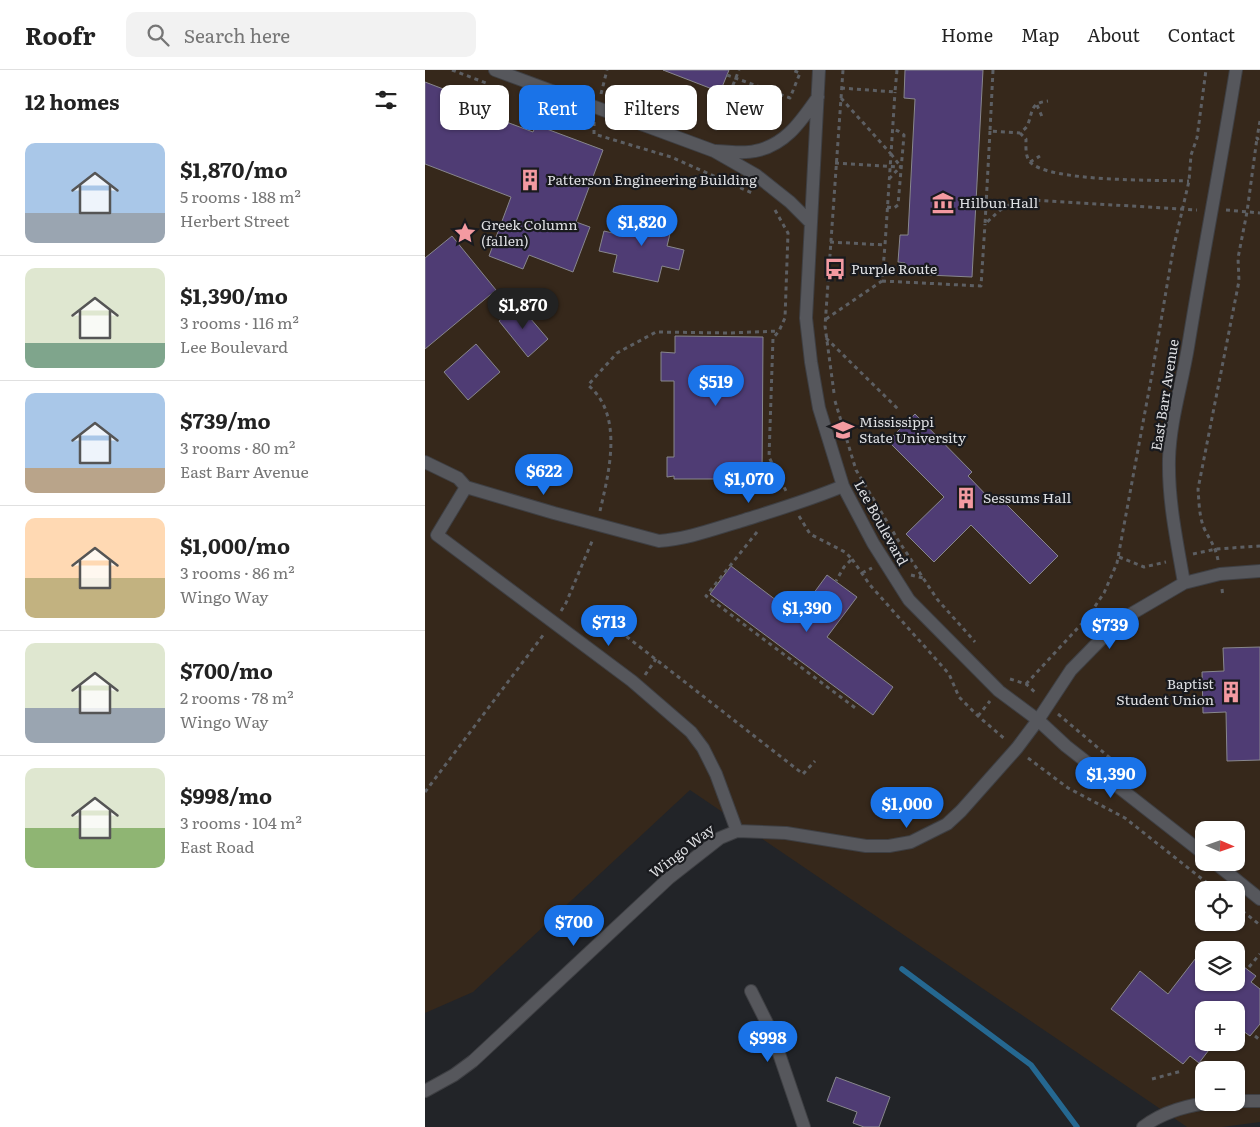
<!DOCTYPE html>
<meta charset="utf-8">
<style>
body{margin:0;font-family:Literata,serif;background:#f2f2f2;color:#222;height:100vh;display:flex;flex-direction:column;font-size:19px;white-space:nowrap}
*{box-sizing:border-box;margin:0}
p{font-size:16px;color:#767676}
.icon{flex:none;width:28px;height:28px;fill:none;stroke:currentColor;stroke-width:2;stroke-linecap:round;stroke-linejoin:round}
.map{position:relative;flex:1;overflow:hidden}
.drawer{display:flex;flex-direction:column;background:#fff;width:425px}
.drawer>*{flex:none}
.top-card{position:absolute;left:15px;top:15px;width:475px;height:45px;display:flex;gap:10px}
.needle{width:32px;rotate:92deg}
.tools{position:absolute;left:770px;top:751px;display:grid;gap:10px}
.tools a{display:grid;place-items:center;width:50px;height:50px;border-radius:10px;background:#fff;box-shadow:0 1px 4px #0004;font-size:25px}
.price{position:absolute;translate:-50% -42px;padding:0 11px;border-radius:18px;background:#1a73e8;color:#fff;font-size:16px;line-height:32px;filter:drop-shadow(0 1px 2px #0008)}
.price::after{content:'';position:absolute;left:50%;top:30px;width:15px;height:11px;margin-left:-8px;background:inherit;clip-path:polygon(0 0,100% 0,50% 100%)}
.price.current{background:#222;color:#fff}
ul{padding:0;list-style:none}
li{display:flex;align-items:center;gap:15px;height:125px;padding:0 25px}
li+li{border-top:1px solid #e0e0e0}
li span{display:grid;place-items:center;flex:none;width:140px;height:100px;border-radius:10px;color:#555}
li>.icon{margin-inline-start:auto}
span .icon{width:60px;height:60px;fill:#fffc;stroke-width:1}
li b{font-size:21px}
h2{display:flex;justify-content:space-between;align-items:center;height:60px;padding:0 25px;font-size:21px}
.chip{padding:0 18px;border-radius:10px;background:#fff;box-shadow:0 1px 4px #0004;font-size:18px;line-height:45px}
.chip.current{background:#1a73e8;color:#fff}
header{display:flex;align-items:center;gap:30px;box-sizing:border-box;height:70px;padding:0 25px;background:#fff;border-bottom:1px solid #e0e0e0}
header strong{font-size:24px}
nav{display:flex;gap:28px;margin-inline-start:auto;font-size:18px}
.search{width:350px;height:45px;background:#f2f2f2;display:flex;align-items:center;gap:12px;box-sizing:border-box;padding:0 18px;border-radius:10px;color:#767676;font-size:19px}
main{display:flex;flex:1;min-height:0}
.map>svg:first-child{display:block}
</style>
<header>
<strong>Roofr</strong>
<div class="search"><svg class="icon" aria-label="search" viewBox="0 0 24 24"><circle cx="10" cy="10" r="6"/><path d="M15 15l6 6"/></svg>Search here</div>
<nav><a>Home</a><a>Map</a><a>About</a><a>Contact</a></nav>
</header>
<main>
<section class="drawer">
<h2>12 homes<svg class="icon" aria-label="filters" viewBox="0 0 24 24"><path d="M4 7h16M4 17h16"/><circle cx="9" cy="7" r="2"/><circle cx="15" cy="17" r="2"/></svg></h2>
<ul>
<li><span style="background:linear-gradient(#a9c7e8 70%,#9aa5b1 0)"><svg class="icon" aria-label="home" viewBox="0 0 24 24"><path d="M3 11l9-7 9 7M6 9v11h12V9"/></svg></span><div><b>$1,870/mo</b><p>5 rooms · 188 m²</p><p>Herbert Street</p></div></li>
<li><span style="background:linear-gradient(#dfe7d0 75%,#7fa58c 0)"><svg class="icon" aria-label="home" viewBox="0 0 24 24"><path d="M3 11l9-7 9 7M6 9v11h12V9"/></svg></span><div><b>$1,390/mo</b><p>3 rooms · 116 m²</p><p>Lee Boulevard</p></div></li>
<li><span style="background:linear-gradient(#a9c7e8 75%,#b9a48a 0)"><svg class="icon" aria-label="home" viewBox="0 0 24 24"><path d="M3 11l9-7 9 7M6 9v11h12V9"/></svg></span><div><b>$739/mo</b><p>3 rooms · 80 m²</p><p>East Barr Avenue</p></div></li>
<li><span style="background:linear-gradient(#ffd9b3 60%,#c2b280 0)"><svg class="icon" aria-label="home" viewBox="0 0 24 24"><path d="M3 11l9-7 9 7M6 9v11h12V9"/></svg></span><div><b>$1,000/mo</b><p>3 rooms · 86 m²</p><p>Wingo Way</p></div></li>
<li><span style="background:linear-gradient(#dfe7d0 65%,#9aa5b1 0)"><svg class="icon" aria-label="home" viewBox="0 0 24 24"><path d="M3 11l9-7 9 7M6 9v11h12V9"/></svg></span><div><b>$700/mo</b><p>2 rooms · 78 m²</p><p>Wingo Way</p></div></li>
<li><span style="background:linear-gradient(#dfe7d0 60%,#8fb573 0)"><svg class="icon" aria-label="home" viewBox="0 0 24 24"><path d="M3 11l9-7 9 7M6 9v11h12V9"/></svg></span><div><b>$998/mo</b><p>3 rooms · 104 m²</p><p>East Road</p></div></li>
</ul>
</section>
<div class="map">
<svg width="835" height="1057" viewBox="0 0 835 1057">
<rect width="100%" height="100%" fill="#222428"/>
<path fill="#36281b" fill-rule="evenodd" d="M0,0H835V1052L797,1057H762L265,720L48,922L0,943ZM779,760H811V792H779ZM779,820H811V852H779ZM779,880H811V912H779ZM779,940H811V972H779ZM779,1000H811V1032H779Z"/>
<g fill="none" stroke-linecap="round" stroke-linejoin="round">
<path stroke="#256891" stroke-width="5.5" d="M477,899L606,995L652,1057"/>
</g>
<path fill="#4f3c74" stroke="#88878d" d="M238,0H304L295,22Z
M480,0H558L547,207L480,204V193L473,192L475,165H483L490,29L479,28Z
M0,12L34,25L31,33L108,62L111,55L178,80L151,152L165,157L148,202L104,185L98,199L64,186L86,127L0,94Z
M202,140L248,151L242,176L259,180L254,200L237,196L233,212L188,202L192,185L174,181L179,161L196,165Z
M27,166L71,220L0,279V188Z
M93,234L123,269L103,287L74,251Z
M250,266L338,267L337,409H249V406L242,407V387H249V311H236V282L250,283Z
M51,274L75,302L43,330L19,302Z
M490,344L547,402L543,406L565,429L571,424L633,486L605,514L546,455L509,492L481,464L519,427L463,371Z
M306,496L372,546L402,505L432,527L402,567L468,617L448,645L285,524Z
M835,577V690L802,691L801,642L778,643L777,602L799,601L798,578Z
M784,871L796,880H779V912H811V891L831,906L826,912L835,919V954L825,966L811,956V940H779V972H790L774,993L765,986L758,994L686,939L715,901L743,924Z
M411,1007L465,1027L454,1057H439L428,1053L432,1042L402,1031Z"/>
<g fill="none" stroke-linecap="round" stroke-linejoin="round">
<g stroke="#3e3f43" stroke-width="14">
<path id="minor" d="M70,0L289,81L331,105L365,132L385,152
M394,0L381,248L386,292L394,338L418,416L448,473L484,530L574,621L613,650L641,676L779,784
M291,81C303,81 318,84 330,81C361,75 376,51 393,27
M0,392L33,408L41,417L129,443L234,471C262,469 289,459 316,451C351,440 385,430 418,416
M41,417L12,465L207,611L266,662L278,678L291,704L312,761
M759,513C752,472 743,431 744,389C745,351 757,314 763,277C778,184 796,93 811,0
M789,792L835,829
M326,921L347,963L379,1057
M0,1021L29,1005L48,991L244,808L295,768L312,761L361,763L441,776H464L486,772L522,754L536,741L592,678L613,650L646,600L694,551L759,513L795,504L835,501
M811,1031H835
M718,1057C739,1041 763,1035 789,1032"/>
</g>
<path stroke="#5d5f63" stroke-width="3" stroke-dasharray="4 4" stroke-linecap="butt" d="M27,0L61,13
M568,0L565,61L595,63C597,61 602,58 603,54C608,41 605,33 623,31
M302,5L365,28L375,3L367,0
M416,18L470,22L472,0
M176,24L182,0
M416,28L466,84L470,22
M612,35L618,49
M835,51L832,68L835,72
M169,52V64L246,87L327,123
M290,60L314,0
M565,61L560,154C576,139 583,131 606,130L772,140
M595,63L601,69C601,76 600,86 605,92C623,112 734,110 764,111
M466,84L476,97
M605,92L615,86
M410,93L476,97
M464,109L475,97
M462,137L469,138L473,135L479,65L473,61L468,59
M350,140L363,163L360,248L354,261L348,268L344,387L361,421
M801,140L835,143
M405,172L460,175L466,84
M457,211L556,216L560,154
M401,249L457,211L460,175
M401,268L473,339
M409,323L400,256L418,0
M410,331L431,400L473,470L512,529L550,572
M175,441C184,402 199,345 163,315L192,283L231,262L304,263L354,261
M374,446L385,464L420,482L427,489L419,497L411,511
M332,462L281,526L433,640
M768,484L791,479L835,476
M694,487L719,497L741,492
M427,489L445,515L524,604L534,627L553,646L581,670
M793,490C790,475 785,471 779,458C774,446 774,431 773,419L814,211L813,188L822,142L832,68
M437,503L447,498
M486,505L498,508
M797,519L798,527
M136,541L141,533L168,469
M197,544L188,556L378,704L390,691
M220,605L231,589
M585,609L601,614L612,624
M601,614L662,548L679,523L692,493L727,304L748,180L764,111L766,85L772,68L781,0
M633,644L710,709
M553,646L565,631
M603,688L643,718L700,748L791,820
M0,722L119,564
M811,836L835,855
M824,897L835,884
M830,966L835,970
M727,1009L757,1001"/>
<use href="#minor" stroke="#56575c" stroke-width="12"/>
</g>
<defs>
<g id="building-bare" transform="scale(1.725)"><path d="M-4-6H4V6H1V3H-1V6H-4ZM-2.5-4.3h1.7v1.8h-1.7ZM.8-4.3h1.7v1.8H.8ZM-2.5-1h1.7V.8h-1.7ZM.8-1h1.7V.8H.8Z" fill="#f49aa1" stroke="#191a1e" stroke-width="2.5" paint-order="stroke"/></g>
<g id="museum-bare" transform="scale(1.725)"><path d="M0-6L6-3V-2H-6V-3ZM-5-1h2V3h-2ZM-1-1h2V3h-2ZM3-1h2V3H3ZM-6 4H6V6H-6Z" fill="#f49aa1" stroke="#191a1e" stroke-width="2.5" paint-order="stroke"/></g>
<g id="sight-bare" transform="scale(1.725)"><path d="M0-6L1.8-2.2L6-1.7L2.9 1.2L3.7 5.4L0 3.3L-3.7 5.4L-2.9 1.2L-6-1.7L-1.8-2.2Z" fill="#f49aa1" stroke="#191a1e" stroke-width="2.5" paint-order="stroke"/></g>
<g id="bus-bare" transform="scale(1.725)"><path d="M-5-6H5V4H4V6H2V4H-2V6H-4V4H-5ZM-3.5-4V0h7V-4ZM-3.5 1.2v1.5H-2V1.2ZM2 1.2v1.5H3.5V1.2Z" fill="#f49aa1" stroke="#191a1e" stroke-width="2.5" paint-order="stroke"/></g>
<g id="university-bare" transform="scale(1.725)"><path d="M0-5L7-2L0 1L-7-2ZM-4 1L0 2.5L4 1V4Q0 6-4 4Z" fill="#f49aa1" stroke="#191a1e" stroke-width="2.5" paint-order="stroke"/></g>
</defs>
<g fill-rule="evenodd">
<use href="#building-bare" x="105" y="110"/>
<use href="#museum-bare" x="518" y="133"/>
<use href="#sight-bare" x="40" y="163"/>
<use href="#bus-bare" x="410" y="199"/>
<use href="#university-bare" x="418" y="360"/>
<use href="#building-bare" x="541" y="428"/>
<use href="#building-bare" x="806" y="622"/>
</g>
<g text-anchor="middle" stroke-width="4.5" stroke-linejoin="round" paint-order="stroke">
<g font-size="14" fill="#dedfe2" stroke="#191a1e" text-anchor="start">
<text x="122" y="115">Patterson Engineering Building</text>
<text x="534" y="138">Hilbun Hall</text>
<text x="56" y="160">Greek Column<tspan x="56" dy="16">(fallen)</tspan></text>
<text x="426" y="204">Purple Route</text>
<text x="434" y="357">Mississippi<tspan x="434" dy="16">State University</tspan></text>
<text x="558" y="433">Sessums Hall</text>
<text x="789" y="619" text-anchor="end">Baptist<tspan x="789" dy="16">Student Union</tspan></text>
</g>
<g font-size="14" fill="#dedfe2" stroke="#191a1e">
<text transform="translate(740 325) rotate(-81)" y="5">East Barr Avenue</text>
<text transform="translate(456 453) rotate(61)" y="5">Lee Boulevard</text>
<text transform="translate(257 781) rotate(-38)" y="5">Wingo Way</text>
</g>
</g>
</svg>
<div class="tools">
<a><svg class="needle" viewBox="-14 -14 28 28"><path d="M0-13l5 13h-10z" fill="#e53935"/><path d="M0 13l5-13h-10z" fill="#767676"/></svg></a>
<a><svg class="icon" aria-label="locate" viewBox="0 0 24 24"><circle cx="12" cy="12" r="6"/><path d="M12 2v4M12 18v4M2 12h4M18 12h4"/></svg></a>
<a><svg class="icon" aria-label="layers" viewBox="0 0 24 24"><path d="M12 4l9 5-9 5-9-5zM3 14l9 5 9-5"/></svg></a>
<a>+</a>
<a>−</a>
</div>
<b class="price" style="left:217px;top:177px">$1,820</b>
<b class="price current" style="left:98px;top:260px">$1,870</b>
<b class="price" style="left:291px;top:337px">$519</b>
<b class="price" style="left:119px;top:426px">$622</b>
<b class="price" style="left:324px;top:434px">$1,070</b>
<b class="price" style="left:382px;top:563px">$1,390</b>
<b class="price" style="left:184px;top:577px">$713</b>
<b class="price" style="left:685px;top:580px">$739</b>
<b class="price" style="left:686px;top:729px">$1,390</b>
<b class="price" style="left:482px;top:759px">$1,000</b>
<b class="price" style="left:149px;top:877px">$700</b>
<b class="price" style="left:343px;top:993px">$998</b>
<div class="top-card">
<a class="chip">Buy</a>
<a class="chip current">Rent</a>
<a class="chip">Filters</a>
<a class="chip">New</a>
</div>
</div>
</main>
